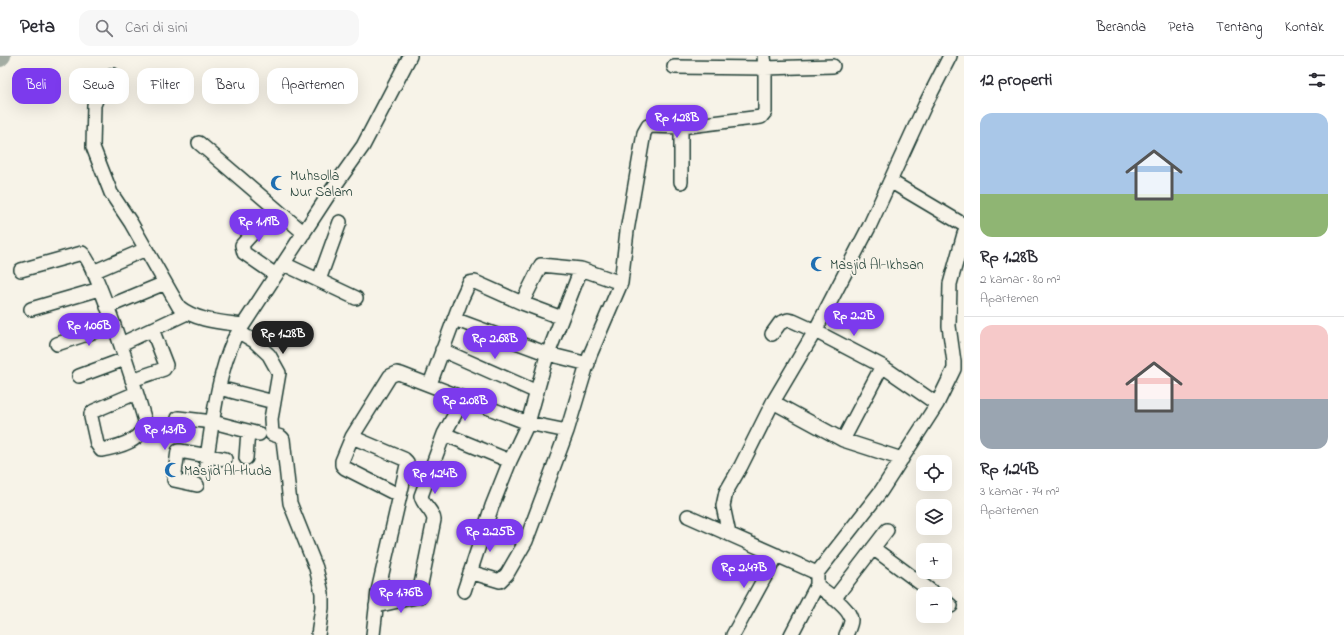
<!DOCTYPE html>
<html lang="id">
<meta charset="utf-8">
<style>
body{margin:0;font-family:"Indie Flower",sans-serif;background:#f7f7f7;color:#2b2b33;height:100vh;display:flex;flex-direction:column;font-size:15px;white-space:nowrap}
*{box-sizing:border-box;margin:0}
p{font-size:13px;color:#7c7c81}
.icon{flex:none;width:22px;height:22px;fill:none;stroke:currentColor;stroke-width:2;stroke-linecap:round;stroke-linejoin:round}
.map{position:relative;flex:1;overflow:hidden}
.details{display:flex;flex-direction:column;background:#fff;width:380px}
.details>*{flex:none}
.top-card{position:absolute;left:12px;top:12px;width:380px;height:36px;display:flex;gap:8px}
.fabs{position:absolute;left:916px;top:399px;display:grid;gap:8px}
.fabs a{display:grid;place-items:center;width:36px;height:36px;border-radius:8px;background:#fff;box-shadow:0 4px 16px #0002;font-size:20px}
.price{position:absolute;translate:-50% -34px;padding:0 9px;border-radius:14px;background:#7c3aed;color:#fff;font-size:13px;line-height:26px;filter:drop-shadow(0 1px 2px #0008)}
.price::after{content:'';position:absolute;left:50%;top:24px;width:12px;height:9px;margin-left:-6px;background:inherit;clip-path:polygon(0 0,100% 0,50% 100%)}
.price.on{background:#222;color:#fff}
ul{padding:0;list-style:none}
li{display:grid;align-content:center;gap:8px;height:212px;padding:0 16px}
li+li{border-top:1px solid #e1e1e2}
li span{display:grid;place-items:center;height:124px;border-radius:12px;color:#555}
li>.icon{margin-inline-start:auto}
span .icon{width:72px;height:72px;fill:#fffc;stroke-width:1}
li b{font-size:17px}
h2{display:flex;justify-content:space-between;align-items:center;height:48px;padding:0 16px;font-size:17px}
.pill{padding:0 14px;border-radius:12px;background:#fff;box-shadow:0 4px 16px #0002;font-size:14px;line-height:36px}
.pill.on{background:#7c3aed;color:#fff}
header{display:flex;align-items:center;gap:24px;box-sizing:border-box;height:56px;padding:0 20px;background:#fff;border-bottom:1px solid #e1e1e2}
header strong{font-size:19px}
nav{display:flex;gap:22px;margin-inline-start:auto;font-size:14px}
.search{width:280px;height:36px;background:#f7f7f7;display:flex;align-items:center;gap:10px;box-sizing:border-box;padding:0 14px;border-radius:12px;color:#7c7c81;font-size:15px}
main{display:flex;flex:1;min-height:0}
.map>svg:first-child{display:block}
</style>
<header>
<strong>Peta</strong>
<div class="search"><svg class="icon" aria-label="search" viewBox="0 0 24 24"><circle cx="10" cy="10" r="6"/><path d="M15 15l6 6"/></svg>Cari di sini</div>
<nav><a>Beranda</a><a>Peta</a><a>Tentang</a><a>Kontak</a></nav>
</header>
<main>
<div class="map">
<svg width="964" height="579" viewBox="0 0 964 579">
<rect width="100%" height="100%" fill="#f7f3e8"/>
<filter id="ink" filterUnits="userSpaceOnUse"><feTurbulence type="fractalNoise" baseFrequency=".025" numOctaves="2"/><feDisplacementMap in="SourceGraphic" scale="8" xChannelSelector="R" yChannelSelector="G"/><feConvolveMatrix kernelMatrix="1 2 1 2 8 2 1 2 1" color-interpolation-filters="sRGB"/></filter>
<g filter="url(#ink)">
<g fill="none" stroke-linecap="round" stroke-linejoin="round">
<path stroke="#a4ada3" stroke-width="16" d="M0,3L3,0"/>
<g stroke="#1f3d34" stroke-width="16">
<path id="minor" d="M674,11L765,12L833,10
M113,19L103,27L94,49L93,91L111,137L131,167L179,251C196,265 222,266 243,269
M199,87L304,177
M890,125L964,169
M681,126V71
M275,152L242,189L244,197L276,219
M284,208L356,242
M21,214L82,197C96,206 138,341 145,365C144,385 118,391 101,394L97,388L91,361V358L94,355L136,337
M93,216L146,193
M319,224L340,166
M621,227L627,175L644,77L648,70L681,71L761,61L765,56V12L764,0
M522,247L562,262
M107,251L165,227
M31,253L100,233
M454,263L548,298L588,308
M239,276L254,285L269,299L279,317L274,346
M772,278L780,267L788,264L793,265L815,275L882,310L937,348
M57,288L114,269
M121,288L187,257
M442,294L537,336
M79,320L125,303
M132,324L164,313L166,309L152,273
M430,328L462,242L469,227L475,226L522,247L541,209L581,213
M219,332L274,346L271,363L272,378L281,381L283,383L290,447L316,512L322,537V552L318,579
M773,346L843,384L902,403
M178,362L213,366L259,378
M444,378L464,342
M352,381L342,405V409L345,412L400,440
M843,384L882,310
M246,402L248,375
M206,407C213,365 217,321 234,283L331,135L363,90L410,0
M197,429L174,424L178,395H180L225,403
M688,460L817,517
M486,468L526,485
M729,478L723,450L726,436L741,410L773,346L815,275L869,171L925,49L950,0
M873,492L935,538
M464,535L492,450L510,405L528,367L546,303L581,213L621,227L590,299L567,375L526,485L507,518L500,525L470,516
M419,538L434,464C433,454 423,450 421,440L444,378L510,405
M834,543L887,474
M945,545L951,550
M376,550L420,540
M373,579L378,535L407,409V406L404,403L352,381L390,320L397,317L401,318L528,367L567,375
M733,579L777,499
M791,579L817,529
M846,579C848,574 851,569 851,564C850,551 826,537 817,529V517L881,435L937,348L954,313V306L949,270L950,228L964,178"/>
</g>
<use href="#minor" stroke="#f7f3e8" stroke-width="13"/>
</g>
</g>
<defs>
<g id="mosque-bare" transform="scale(1.2)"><path d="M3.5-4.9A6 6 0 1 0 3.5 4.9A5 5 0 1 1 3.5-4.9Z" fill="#1f6fb2" stroke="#f7f3e8" stroke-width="2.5" paint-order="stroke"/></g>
</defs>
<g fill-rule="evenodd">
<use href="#mosque-bare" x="278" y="127"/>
<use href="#mosque-bare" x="818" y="208"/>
<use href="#mosque-bare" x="172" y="414"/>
</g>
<g text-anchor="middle" stroke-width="4" stroke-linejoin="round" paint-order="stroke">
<g font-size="14" fill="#1f3d34" stroke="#f7f3e8" text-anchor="start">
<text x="290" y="124">Muhsolla<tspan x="290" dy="16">Nur Salam</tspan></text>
<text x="830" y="213">Masjid Al-Ikhsan</text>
<text x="184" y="419">Masjid Al-Huda</text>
</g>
</g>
</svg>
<div class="fabs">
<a><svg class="icon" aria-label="locate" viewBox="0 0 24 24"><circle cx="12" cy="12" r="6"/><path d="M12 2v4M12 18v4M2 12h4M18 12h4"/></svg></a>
<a><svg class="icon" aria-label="layers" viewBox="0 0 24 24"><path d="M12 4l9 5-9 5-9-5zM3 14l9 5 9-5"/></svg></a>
<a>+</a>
<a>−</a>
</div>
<b class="price" style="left:677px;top:83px">Rp 1.28B</b>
<b class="price" style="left:259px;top:187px">Rp 1.19B</b>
<b class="price" style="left:854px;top:281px">Rp 2.2B</b>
<b class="price" style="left:89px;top:291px">Rp 1.06B</b>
<b class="price on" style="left:283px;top:299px">Rp 1.28B</b>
<b class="price" style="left:495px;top:304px">Rp 2.68B</b>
<b class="price" style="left:465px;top:366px">Rp 2.08B</b>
<b class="price" style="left:165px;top:395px">Rp 1.31B</b>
<b class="price" style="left:435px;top:439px">Rp 1.24B</b>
<b class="price" style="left:490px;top:497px">Rp 2.25B</b>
<b class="price" style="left:744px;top:533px">Rp 2.47B</b>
<b class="price" style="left:401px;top:558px">Rp 1.76B</b>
<div class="top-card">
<a class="pill on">Beli</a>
<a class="pill">Sewa</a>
<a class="pill">Filter</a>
<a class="pill">Baru</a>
<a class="pill">Apartemen</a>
</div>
</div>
<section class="details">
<h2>12 properti<svg class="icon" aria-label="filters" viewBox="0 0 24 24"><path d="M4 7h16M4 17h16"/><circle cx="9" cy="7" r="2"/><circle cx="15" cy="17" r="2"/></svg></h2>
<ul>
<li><span style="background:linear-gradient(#a9c7e8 65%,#8fb573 0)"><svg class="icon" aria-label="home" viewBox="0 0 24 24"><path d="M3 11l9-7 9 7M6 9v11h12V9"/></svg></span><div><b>Rp 1.28B</b><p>2 kamar · 80 m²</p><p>Apartemen</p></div></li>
<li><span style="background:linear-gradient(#f6c9c9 60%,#9aa5b1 0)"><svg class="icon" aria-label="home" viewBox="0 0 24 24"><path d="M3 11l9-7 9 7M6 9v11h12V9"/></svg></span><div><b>Rp 1.24B</b><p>3 kamar · 74 m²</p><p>Apartemen</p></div></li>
</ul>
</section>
</main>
